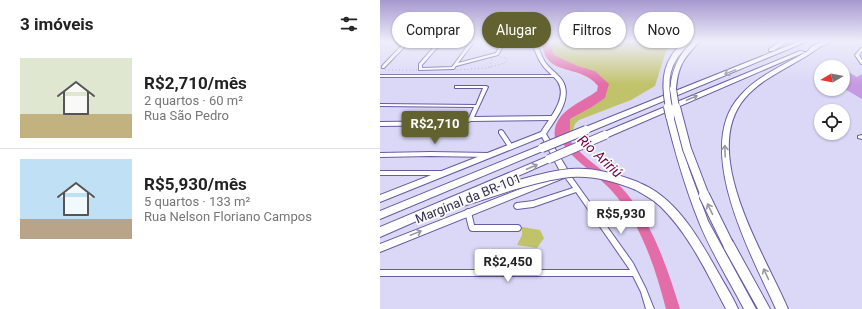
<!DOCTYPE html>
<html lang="pt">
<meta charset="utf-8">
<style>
body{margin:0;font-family:Roboto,sans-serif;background:#f6f6f6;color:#222;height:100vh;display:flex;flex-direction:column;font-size:15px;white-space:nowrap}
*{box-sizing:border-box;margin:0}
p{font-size:13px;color:#767676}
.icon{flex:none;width:22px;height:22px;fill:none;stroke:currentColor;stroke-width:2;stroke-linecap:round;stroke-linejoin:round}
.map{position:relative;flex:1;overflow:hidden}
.panel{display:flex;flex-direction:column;background:#fff;width:380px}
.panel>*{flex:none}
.top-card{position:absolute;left:12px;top:12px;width:380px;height:36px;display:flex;gap:8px}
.needle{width:26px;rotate:260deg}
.fabs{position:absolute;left:434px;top:60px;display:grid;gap:8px}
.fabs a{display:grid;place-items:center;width:36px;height:36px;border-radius:50%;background:#fff;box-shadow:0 1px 3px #0004;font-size:20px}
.price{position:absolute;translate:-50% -34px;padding:0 9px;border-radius:4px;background:#fff;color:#222;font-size:13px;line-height:26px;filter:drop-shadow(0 1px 2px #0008)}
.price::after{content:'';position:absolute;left:50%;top:24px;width:12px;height:9px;margin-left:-6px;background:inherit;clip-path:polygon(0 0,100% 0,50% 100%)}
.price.on{background:#616230;color:#fff}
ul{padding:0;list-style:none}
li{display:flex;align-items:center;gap:12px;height:100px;padding:0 20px}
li+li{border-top:1px solid #e0e0e0}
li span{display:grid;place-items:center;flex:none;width:112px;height:80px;border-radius:0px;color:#555}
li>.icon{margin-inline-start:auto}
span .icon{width:48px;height:48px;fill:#fffc;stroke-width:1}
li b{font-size:17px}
h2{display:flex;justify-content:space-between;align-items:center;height:48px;padding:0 20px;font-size:17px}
.pill{padding:0 14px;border-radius:18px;background:#fff;box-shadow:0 1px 3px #0004;font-size:14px;line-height:36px}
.pill.on{background:#616230;color:#fff}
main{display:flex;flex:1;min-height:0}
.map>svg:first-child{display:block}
</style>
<main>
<section class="panel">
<h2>3 imóveis<svg class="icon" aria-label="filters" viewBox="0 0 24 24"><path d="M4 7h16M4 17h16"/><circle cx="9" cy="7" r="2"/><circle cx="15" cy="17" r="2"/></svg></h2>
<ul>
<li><span style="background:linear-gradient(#dfe7d0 70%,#c2b280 0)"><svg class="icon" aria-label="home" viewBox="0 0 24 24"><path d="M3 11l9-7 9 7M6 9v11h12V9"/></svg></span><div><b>R$2,710/mês</b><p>2 quartos · 60 m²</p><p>Rua São Pedro</p></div></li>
<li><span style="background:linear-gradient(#bfe0f5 75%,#b9a48a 0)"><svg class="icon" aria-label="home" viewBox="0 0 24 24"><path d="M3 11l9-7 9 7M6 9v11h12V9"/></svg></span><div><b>R$5,930/mês</b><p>5 quartos · 133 m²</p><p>Rua Nelson Floriano Campos</p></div></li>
</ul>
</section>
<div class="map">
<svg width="482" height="309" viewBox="0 0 482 309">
<rect width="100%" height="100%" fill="#dad7f7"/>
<path fill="#c1c36a" d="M172,41H297L286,51L275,86L251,100L199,120L195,124L193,130L190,132V119L212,107L225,98L215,71L198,66L174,55L170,45Z
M142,227L160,230L164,238L157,248L137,245L142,235Z"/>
<path fill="#e36da9" d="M162,41H172L170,45L174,55L198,66L215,71L229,84L225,98L212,107L190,119V132L175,138C171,112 201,103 217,91L218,86C201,63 163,78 162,41Z"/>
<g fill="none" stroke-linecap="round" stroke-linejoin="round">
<path fill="#e36da9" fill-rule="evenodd" d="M181,130L184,131C199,158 222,167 242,188C272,221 287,267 300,309H286C275,267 261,223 231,190C212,169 189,160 177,133Z"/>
</g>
<path fill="#c49be2" d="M467,71L477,77L482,74V99L463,88V73Z"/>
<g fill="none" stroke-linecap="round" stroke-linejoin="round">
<g stroke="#675ba1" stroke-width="2">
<path id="minor" d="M26,41H30L4,68H2V66Z
M59,41H63L42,65V68L72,67L91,41H95L78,63L116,53L122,41H126L118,55L76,66L74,69H73L39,70V64Z
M481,48H482V51L479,55L482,60V64H481L475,55Z
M0,75H175L177,76L175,77H0Z
M75,86H106L108,87L94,117L173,116L175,118L173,120L91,121L80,125L0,126V122L80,121L89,118L94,107L0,106V104L96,105L103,88H75Z
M121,130L123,131L133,146V148H129L119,133V131Z
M482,135V139L478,138V136Z
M51,152L109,153L111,154L112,155L111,156L109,157L51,156L0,157V153Z
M0,171H65L66,173L65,175H0Z
M184,172H188L253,263L266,289L274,309H266L261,292L253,276H0V270H250L196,192L153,207L137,209L135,208L134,206L135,204L137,203L153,201L193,188L184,176L183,174Z
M88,209L90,210L91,212L94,225H138L140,226L141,228L140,230L138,231H92L90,230L89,228L85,212L86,210Z"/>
</g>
<g stroke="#675ba1" stroke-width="2">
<path id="major" d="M150,41H155L156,43C160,49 161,56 165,62C170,69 178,74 182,80C194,98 175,120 166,134L189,172L190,174L189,176L0,252V244L181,173L162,137L0,202V195L161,132C169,119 188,98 178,82C173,75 165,70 161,63C156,56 155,48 150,41Z"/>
</g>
<g stroke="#675ba1" stroke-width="2">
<path id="highway" d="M314,41H320C304,58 298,65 296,89L295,90H291L290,89C292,70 298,54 314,41Z
M402,41H409L393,51H389V49Z
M420,41H428L209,132H203L202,130L203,128Z
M444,41H451C447,44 444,45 440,47C435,50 430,54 425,57C405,69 380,80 365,98C318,153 386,256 408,309H396C372,256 312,148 360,96C377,76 406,64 428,51L431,47Z
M420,51L425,52L228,137L225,138L221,135L222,133Z
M288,114H290L294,116L309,169L328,221L376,309H364C349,280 331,252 319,222C305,187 295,152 286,116Z
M162,145L166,148L165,150L0,219V211Z
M169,156L172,157L173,159L172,161L102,192L136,181L139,182L140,185L139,188L77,208L74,207L73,205L0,237V227Z
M257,182C296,196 320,240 339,274C345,285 353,297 358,309H346C327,273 309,234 280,206C272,199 263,194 254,189L253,186L254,183Z
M348,239L352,240L390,309H378L344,248L343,244L344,240Z"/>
</g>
<path stroke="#a4a1c0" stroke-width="1" stroke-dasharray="1 2.5" stroke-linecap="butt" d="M110,67L112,59
M5,70H37
M77,70L107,68L125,63L127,58L119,57"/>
<use href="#minor" fill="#fff" fill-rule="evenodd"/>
<use href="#major" fill="#fff" fill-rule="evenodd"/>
<use href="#highway" fill="#fff" fill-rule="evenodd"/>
<g stroke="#675ba1" stroke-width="8" stroke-linecap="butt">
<path id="highway-bridge-far2" d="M293,89L296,108
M289,108C283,79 286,61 308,41"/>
</g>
<g stroke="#675ba1" stroke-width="10" stroke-linecap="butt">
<path id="highway-bridge-far1" d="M288,107L290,116
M296,107L307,149L325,196
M162,148L206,130
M169,159L225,135
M136,185C186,171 207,166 257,186"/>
</g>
<g stroke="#675ba1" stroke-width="12" stroke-linecap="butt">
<path id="highway-bridge" d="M324,195L348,244"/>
</g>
<use href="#highway-bridge-far2" stroke="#fff" stroke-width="6"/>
<use href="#highway-bridge-far1" stroke="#fff" stroke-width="8"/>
<use href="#highway-bridge" stroke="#fff" stroke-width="10"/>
</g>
<defs><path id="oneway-shaft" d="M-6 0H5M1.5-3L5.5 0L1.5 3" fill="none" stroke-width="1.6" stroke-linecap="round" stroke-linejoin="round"/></defs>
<g stroke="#9996a6">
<use href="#oneway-shaft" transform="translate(350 72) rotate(158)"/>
<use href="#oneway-shaft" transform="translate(312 98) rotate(-23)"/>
<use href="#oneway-shaft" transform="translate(345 151) rotate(-92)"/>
<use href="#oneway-shaft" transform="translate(152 167) rotate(-23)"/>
<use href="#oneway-shaft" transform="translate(330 209) rotate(-115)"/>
<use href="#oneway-shaft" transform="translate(36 233) rotate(-22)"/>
<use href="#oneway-shaft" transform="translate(386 274) rotate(-115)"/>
</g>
<linearGradient id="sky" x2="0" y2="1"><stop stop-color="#a698cf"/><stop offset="0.49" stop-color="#eeedfb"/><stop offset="1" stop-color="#eeedfb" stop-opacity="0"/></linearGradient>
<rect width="482" height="84" fill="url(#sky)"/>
<g text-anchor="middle" stroke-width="3.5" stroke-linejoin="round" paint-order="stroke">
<g font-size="13" fill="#332e4d" stroke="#fcfcfc">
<text transform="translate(88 198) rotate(-22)" y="5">Marginal da BR-101</text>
</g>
<g font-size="14" font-style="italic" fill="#720048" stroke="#fcfcfc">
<text transform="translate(220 156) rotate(43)" y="5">Rio Aririú</text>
</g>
</g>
</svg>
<div class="fabs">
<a><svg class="needle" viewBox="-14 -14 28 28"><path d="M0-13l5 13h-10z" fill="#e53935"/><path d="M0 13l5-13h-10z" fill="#767676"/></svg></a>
<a><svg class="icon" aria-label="locate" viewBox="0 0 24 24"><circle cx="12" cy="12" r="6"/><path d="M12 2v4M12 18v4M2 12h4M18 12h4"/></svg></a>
</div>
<b class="price on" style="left:55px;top:145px">R$2,710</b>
<b class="price" style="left:241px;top:235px">R$5,930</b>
<b class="price" style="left:128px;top:283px">R$2,450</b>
<div class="top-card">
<a class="pill">Comprar</a>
<a class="pill on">Alugar</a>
<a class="pill">Filtros</a>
<a class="pill">Novo</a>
</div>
</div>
</main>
